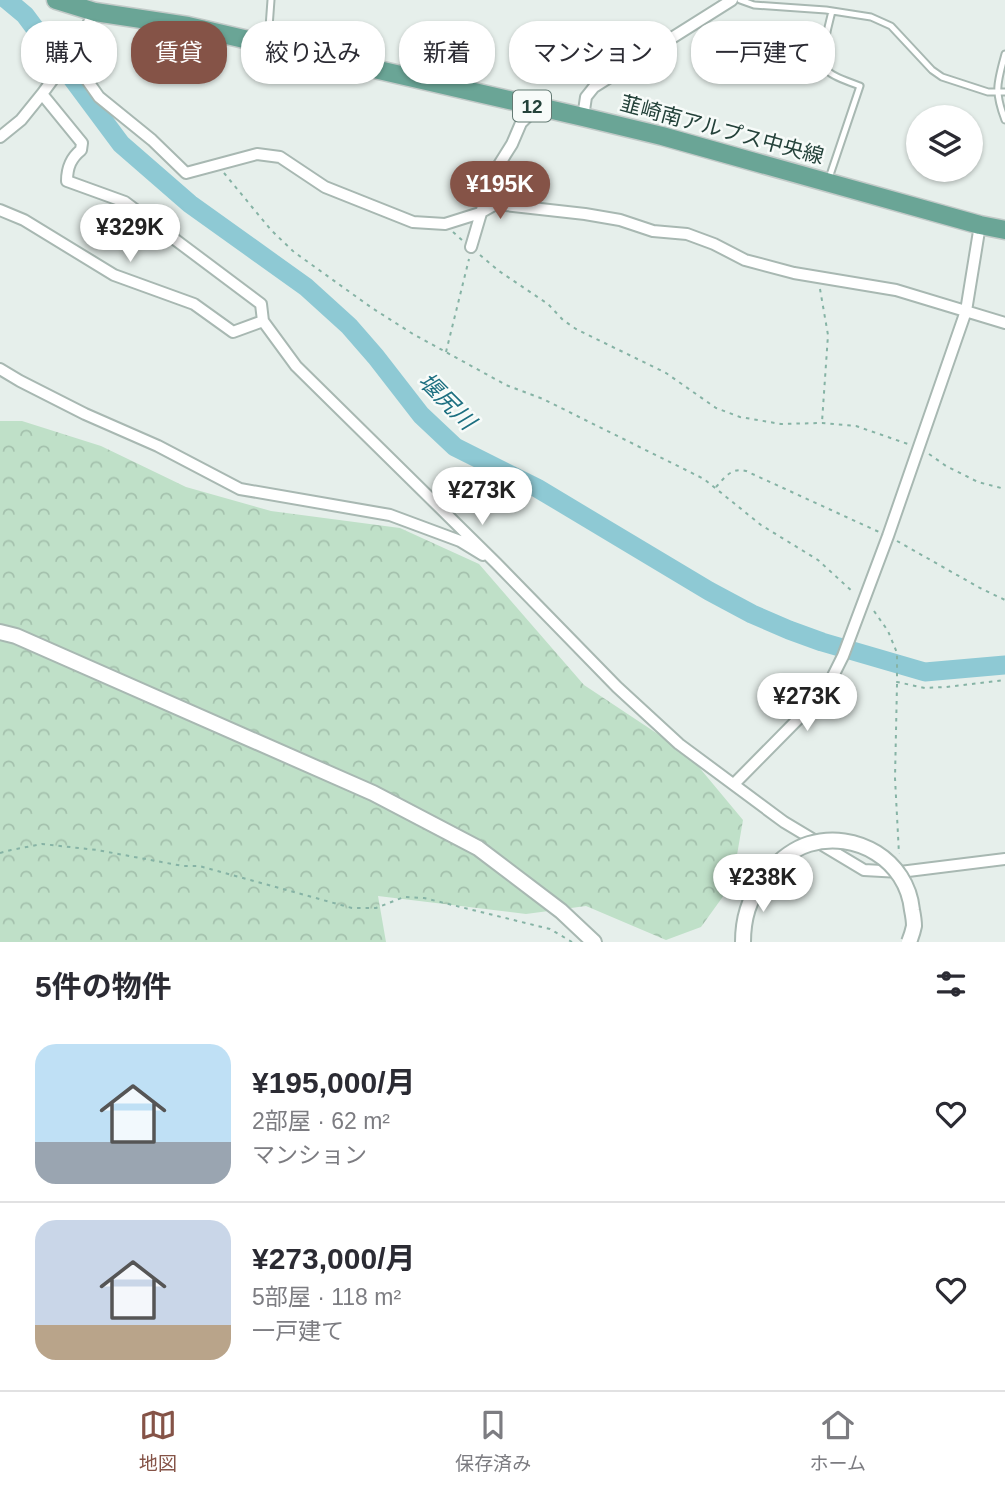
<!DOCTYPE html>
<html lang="ja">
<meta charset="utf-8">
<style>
body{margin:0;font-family:Helvetica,"Noto Sans JP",sans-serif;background:#f7f7f7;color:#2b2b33;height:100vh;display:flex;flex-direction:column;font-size:26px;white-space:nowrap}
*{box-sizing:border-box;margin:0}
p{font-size:23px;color:#7c7c81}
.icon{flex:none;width:38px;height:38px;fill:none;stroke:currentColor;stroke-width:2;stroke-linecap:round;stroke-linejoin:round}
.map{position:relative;height:942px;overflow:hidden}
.sheet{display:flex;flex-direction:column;background:#fff;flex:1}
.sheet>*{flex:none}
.guide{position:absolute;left:21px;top:21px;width:964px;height:63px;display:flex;gap:14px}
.buttons{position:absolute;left:906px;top:105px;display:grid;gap:14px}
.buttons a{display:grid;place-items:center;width:77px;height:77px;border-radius:50%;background:#fff;box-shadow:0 2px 5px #0004;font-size:35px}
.price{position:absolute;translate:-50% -60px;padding:0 16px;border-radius:24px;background:#fff;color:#222;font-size:23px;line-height:46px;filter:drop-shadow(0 2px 4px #0008)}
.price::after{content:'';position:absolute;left:50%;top:42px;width:21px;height:16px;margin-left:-10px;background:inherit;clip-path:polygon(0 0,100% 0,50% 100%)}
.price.on{background:#855347;color:#fff}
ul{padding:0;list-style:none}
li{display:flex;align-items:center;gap:21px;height:175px;padding:0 35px}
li+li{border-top:2px solid #e1e1e2}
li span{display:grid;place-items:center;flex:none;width:196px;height:140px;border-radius:21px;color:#555}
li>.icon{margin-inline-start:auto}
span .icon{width:84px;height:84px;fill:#fffc;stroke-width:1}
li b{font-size:30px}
h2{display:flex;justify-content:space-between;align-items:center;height:84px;padding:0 35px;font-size:30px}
.chip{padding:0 24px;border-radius:28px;background:#fff;box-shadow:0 2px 5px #0004;font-size:24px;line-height:63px}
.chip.on{background:#855347;color:#fff}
.menu{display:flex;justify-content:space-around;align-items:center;height:98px;border-top:2px solid #e1e1e2;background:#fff;font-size:19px;color:#7c7c81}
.menu a{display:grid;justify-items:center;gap:4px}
.menu .on{color:#855347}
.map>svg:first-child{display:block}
</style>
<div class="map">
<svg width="1005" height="942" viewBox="0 0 1005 942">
<defs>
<pattern id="forest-crowns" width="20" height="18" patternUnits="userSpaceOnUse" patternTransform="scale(1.75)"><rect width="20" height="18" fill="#bfe0c8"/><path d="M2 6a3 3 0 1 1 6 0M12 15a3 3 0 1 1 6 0" fill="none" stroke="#a4c1ad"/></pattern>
</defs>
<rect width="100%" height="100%" fill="#e6efeb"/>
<path fill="url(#forest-crowns)" d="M0,421H22L101,446L186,487L271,511L400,528L479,564L584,685L688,754L743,820L732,884L701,927L666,940L586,906L526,914L378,896L386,942H0Z"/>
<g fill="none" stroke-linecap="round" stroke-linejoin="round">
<path stroke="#8ec9d4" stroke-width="19" d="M7,0L25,15L121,144L190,204L306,287L349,326L376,357L421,415L455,447L537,488L709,591L752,614L789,630L822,642L925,672L1005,665"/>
<g stroke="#a8b8b2" stroke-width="9">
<path id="service" d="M740,0L754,5L826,10L871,17L891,26L932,70L942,77L988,92H1005
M268,41L271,0
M1005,54C997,83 994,91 1005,120
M829,178L860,86C852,83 834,77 829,72C817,61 829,25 832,11"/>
</g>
<g stroke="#a8b8b2" stroke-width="14">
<path id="minor" d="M95,12L70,56L42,94L82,143L81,150C71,158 67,167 67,181L125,202L261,304L263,321L296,366L496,563L617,687L679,744L784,822L864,870L900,872L1005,859
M70,56L99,97L152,140L186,173L257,154L280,157L325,187L413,222L445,224L480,213L496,204L585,214L620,220L653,231L687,234L714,244L745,260L794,273L896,290L1005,323
M583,117L586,97L594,87L732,0
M0,137L21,120L42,94
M0,210L24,220L114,275L194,304L233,332L263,321
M471,247L492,176L512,144L521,123L537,107
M0,369L20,381L85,414L158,446L240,489L390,515L460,541L483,555
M734,784L807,710L832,678L843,656L888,536L966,311L980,225"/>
</g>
<g stroke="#a8b8b2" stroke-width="18">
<path id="tertiary" d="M0,632L16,636L373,793L478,848L561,911L594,942
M743,942C743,918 749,900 762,880"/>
</g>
<g stroke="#c2cac8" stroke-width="21">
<path id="primary" d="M56,0L95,12L188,26L583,117L662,136L980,225L1005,230"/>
</g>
<path stroke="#86b3a5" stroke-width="2" stroke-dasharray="3.5 5" stroke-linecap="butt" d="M224,173L271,230L294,252L372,308L413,334L506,385L543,399L704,479L761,525L818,560L854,593
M453,232L462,240
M480,255L499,271L548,304L563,320L576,329L666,373L716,408L740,417L781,424L822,423L856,426L908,444
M820,289L828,335L822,422
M446,352L469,259
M929,454L946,466L978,482L1005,489
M716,487C725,477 732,467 746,471L879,532
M897,541L980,588L1005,600
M874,611L888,631L897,653V682L925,688L946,687L1005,680
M897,684L895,778L899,854
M0,853L11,850L42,844L97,850L183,866H199L352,908H376L404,897L424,898L550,929L572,942"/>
<use href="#service" stroke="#fff" stroke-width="5"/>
<use href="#minor" stroke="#fff" stroke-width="10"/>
<use href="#tertiary" stroke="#fff" stroke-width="14"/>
<use href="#primary" stroke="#6aa596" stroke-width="18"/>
<g stroke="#a8b8b2" stroke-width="18" stroke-linecap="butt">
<path id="tertiary-bridge" d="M762,880C774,865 790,850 809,844C856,830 907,860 912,910C913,915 914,922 914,926C913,931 911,937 909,942"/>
</g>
<use href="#tertiary-bridge" stroke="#fff" stroke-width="14"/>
</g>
<g text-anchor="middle" stroke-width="5" stroke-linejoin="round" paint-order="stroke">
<rect fill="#f7fbf9" stroke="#637a73" stroke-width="2" x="513" y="90.5" width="38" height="31" rx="5"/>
<g font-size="19" font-weight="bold" fill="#24423a">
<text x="532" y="113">12</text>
</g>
<g font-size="21" fill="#24423a" stroke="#f7fbf9">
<text transform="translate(722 130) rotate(15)" y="7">韮崎南アルプス中央線</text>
</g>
<g font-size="23" font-style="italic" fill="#1c6f80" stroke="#f7fbf9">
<text transform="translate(447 401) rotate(45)" y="8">堰尻川</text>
</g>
</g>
</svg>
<div class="buttons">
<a><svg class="icon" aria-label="layers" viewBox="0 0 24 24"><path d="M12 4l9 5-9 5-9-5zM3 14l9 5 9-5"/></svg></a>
</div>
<b class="price on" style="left:500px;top:221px">¥195K</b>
<b class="price" style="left:130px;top:264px">¥329K</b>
<b class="price" style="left:482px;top:527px">¥273K</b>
<b class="price" style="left:807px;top:733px">¥273K</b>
<b class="price" style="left:763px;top:914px">¥238K</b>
<div class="guide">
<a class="chip">購入</a>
<a class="chip on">賃貸</a>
<a class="chip">絞り込み</a>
<a class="chip">新着</a>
<a class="chip">マンション</a>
<a class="chip">一戸建て</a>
</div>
</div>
<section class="sheet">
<h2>5件の物件<svg class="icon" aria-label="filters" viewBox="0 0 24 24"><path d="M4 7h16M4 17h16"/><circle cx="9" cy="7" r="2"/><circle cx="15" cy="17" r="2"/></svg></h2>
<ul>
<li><span style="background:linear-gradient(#bfe0f5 70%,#9aa5b1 0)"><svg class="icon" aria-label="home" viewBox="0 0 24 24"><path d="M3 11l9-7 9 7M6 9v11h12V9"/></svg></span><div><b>¥195,000/月</b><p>2部屋 · 62 m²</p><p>マンション</p></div><svg class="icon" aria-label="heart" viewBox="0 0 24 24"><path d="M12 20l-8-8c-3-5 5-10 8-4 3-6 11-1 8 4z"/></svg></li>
<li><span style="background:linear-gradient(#c9d6e8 75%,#b9a48a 0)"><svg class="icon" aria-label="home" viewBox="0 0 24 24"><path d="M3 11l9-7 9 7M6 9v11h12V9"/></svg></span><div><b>¥273,000/月</b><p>5部屋 · 118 m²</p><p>一戸建て</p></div><svg class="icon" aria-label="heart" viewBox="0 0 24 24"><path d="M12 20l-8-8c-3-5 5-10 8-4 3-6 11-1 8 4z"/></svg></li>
</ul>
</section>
<nav class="menu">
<a class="on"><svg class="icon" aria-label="map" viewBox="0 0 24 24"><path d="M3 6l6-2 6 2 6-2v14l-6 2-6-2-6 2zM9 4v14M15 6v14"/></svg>地図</a>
<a><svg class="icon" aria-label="saved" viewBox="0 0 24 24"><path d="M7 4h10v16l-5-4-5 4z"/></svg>保存済み</a>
<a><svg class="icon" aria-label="home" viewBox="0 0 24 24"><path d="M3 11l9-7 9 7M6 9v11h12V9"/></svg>ホーム</a>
</nav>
